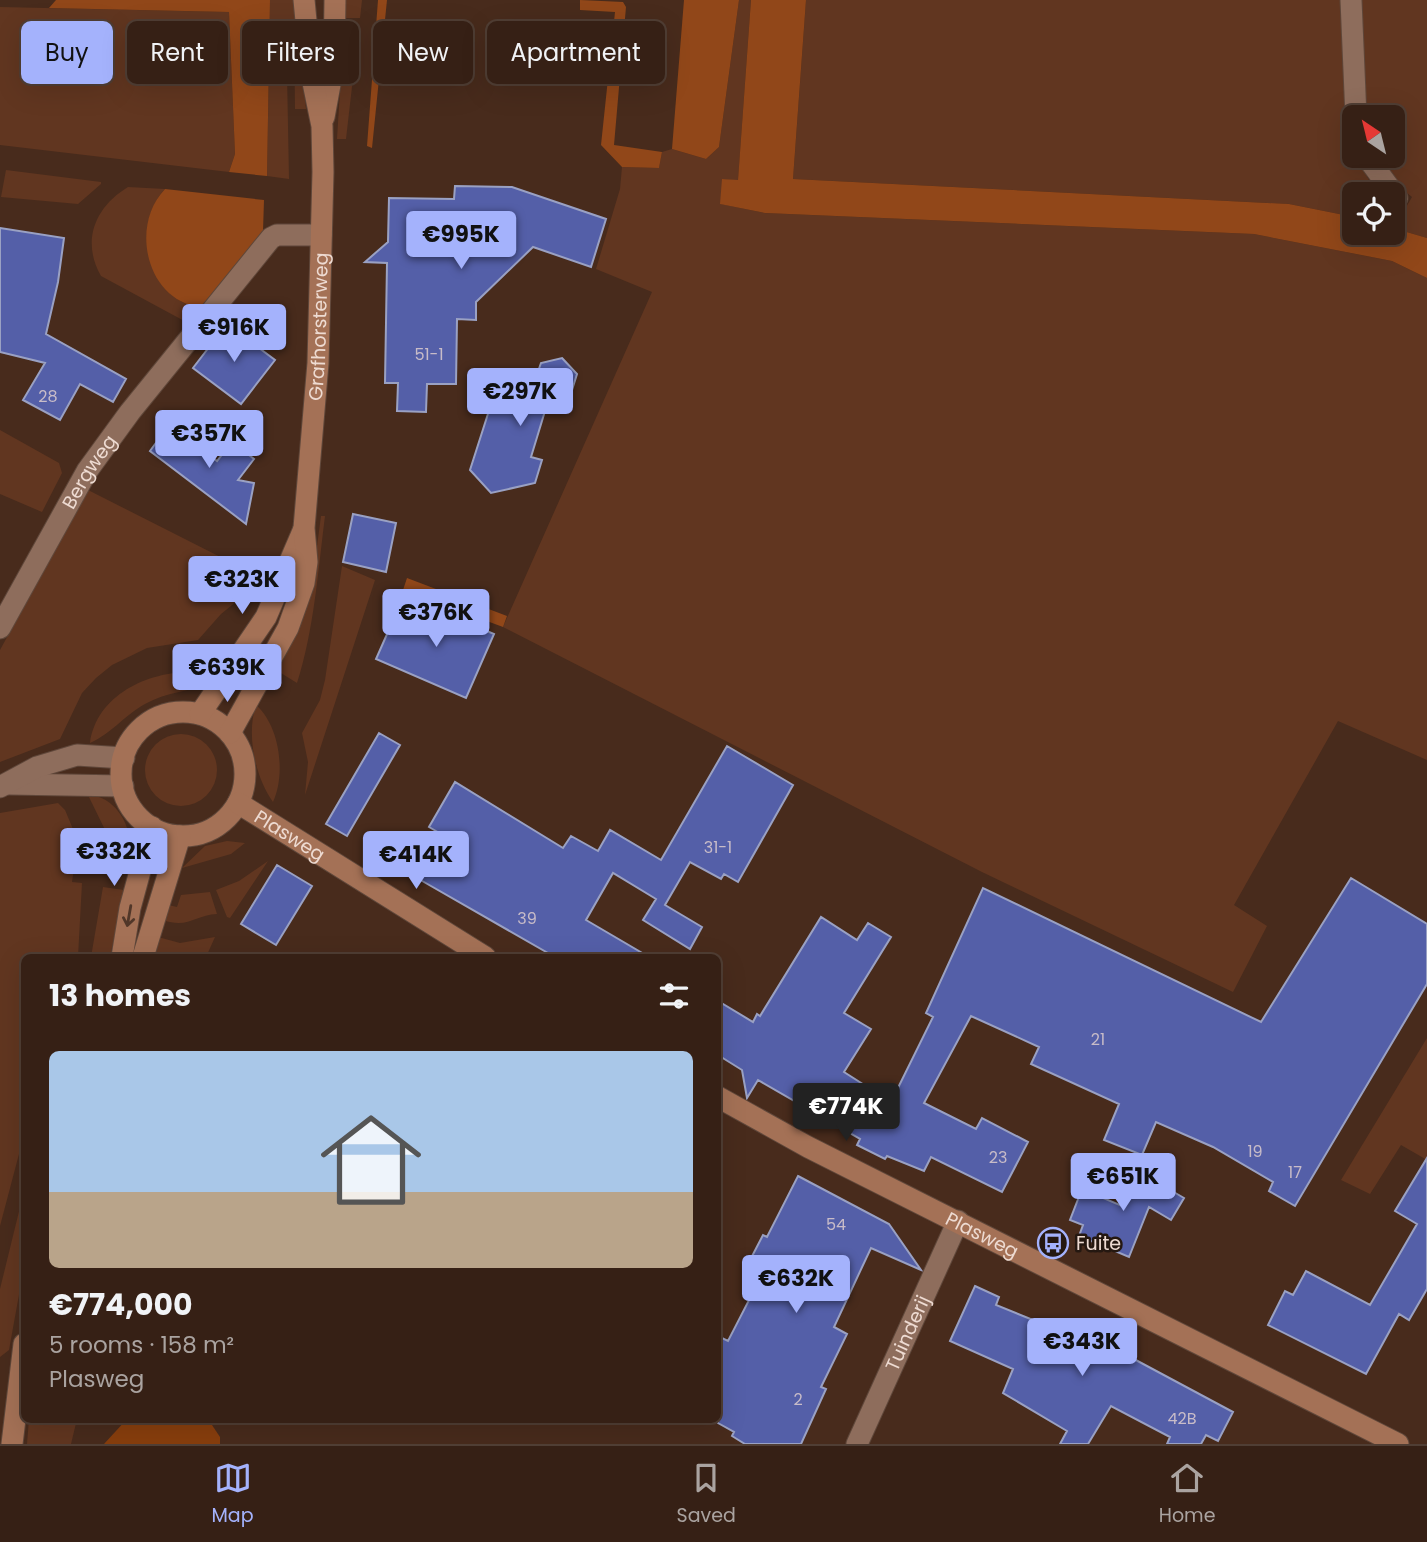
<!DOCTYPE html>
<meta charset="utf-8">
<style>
body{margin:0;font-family:Poppins,sans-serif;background:#3d281e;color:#f1f3f6;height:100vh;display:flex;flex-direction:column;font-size:26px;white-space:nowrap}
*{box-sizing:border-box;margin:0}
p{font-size:23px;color:#aaa3a0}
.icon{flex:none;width:38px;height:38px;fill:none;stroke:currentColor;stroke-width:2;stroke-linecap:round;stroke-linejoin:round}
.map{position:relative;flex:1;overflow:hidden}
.panel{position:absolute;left:21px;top:954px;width:700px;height:469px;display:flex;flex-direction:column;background:#362015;border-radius:10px;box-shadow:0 7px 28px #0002,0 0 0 2px #503e34}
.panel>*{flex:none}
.banner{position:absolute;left:21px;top:21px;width:700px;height:63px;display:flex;gap:14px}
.needle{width:46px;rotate:325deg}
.tools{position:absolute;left:1342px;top:105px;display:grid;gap:14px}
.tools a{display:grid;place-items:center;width:63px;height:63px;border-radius:10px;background:#362015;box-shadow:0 7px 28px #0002,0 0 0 2px #503e34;font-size:35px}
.price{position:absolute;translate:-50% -60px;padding:0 16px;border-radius:7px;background:#a4b2fc;color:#111;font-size:23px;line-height:46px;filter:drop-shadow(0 2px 4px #0008)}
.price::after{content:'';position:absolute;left:50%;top:42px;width:21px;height:16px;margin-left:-10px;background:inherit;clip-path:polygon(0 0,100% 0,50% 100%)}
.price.current{background:#222;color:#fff}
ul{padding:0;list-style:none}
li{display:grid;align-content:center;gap:14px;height:371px;padding:0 28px}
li+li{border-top:2px solid #503e34}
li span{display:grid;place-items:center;height:217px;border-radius:10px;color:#555}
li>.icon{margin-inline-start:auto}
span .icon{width:126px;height:126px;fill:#fffc;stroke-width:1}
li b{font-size:30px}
h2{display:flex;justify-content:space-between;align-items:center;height:84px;padding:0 28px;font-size:30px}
.pill{padding:0 24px;border-radius:10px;background:#362015;box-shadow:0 7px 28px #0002,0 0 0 2px #503e34;font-size:24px;line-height:63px}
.pill.current{background:#a4b2fc;color:#111}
.menu{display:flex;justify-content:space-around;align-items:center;height:98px;border-top:2px solid #503e34;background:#362015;font-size:19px;color:#aaa3a0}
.menu a{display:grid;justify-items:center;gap:4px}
.menu .current{color:#a4b2fc}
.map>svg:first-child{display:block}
</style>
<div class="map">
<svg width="1427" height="1444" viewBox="0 0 1427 1444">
<rect width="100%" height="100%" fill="#482b1c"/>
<path fill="#613620" d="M270,0H295L297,20H286L289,179L267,176Z
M345,0H362L360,18H344Z
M739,0H751L738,181L723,179L721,204L765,213L1254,234L1392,261L1427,278V760L1338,721L1234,905L1267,926L1233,992L982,872L503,627L652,292L596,269L620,189L622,167L659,168L662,152L672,149L706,159L719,147Z
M806,0H1341C1345,65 1337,142 1379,194H1354V217L1289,204L793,179Z
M1360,0H1427V238L1393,228V209L1401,216L1412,197L1390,179L1377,156H1393V117H1367Z
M0,7L229,12L235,154L229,172L0,145Z
M359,26L346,139H337L344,27Z
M294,27H298L306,109H295Z
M6,170L101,182V184L78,204L1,197Z
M128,187L165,189C130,226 148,302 201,307L188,323L101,276C81,241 95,207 128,187Z
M0,430L59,463L62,473L42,512L0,494Z
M88,490L256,575L247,593L221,614L198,640L147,648L112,665L96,678L82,693L60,739L0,762V650Z
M321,516H325C318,571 314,630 297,683L276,670C308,625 314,569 321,516Z
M342,566L375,580L305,795L308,762L302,733L320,700L325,680Z
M200,672L216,677C195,693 172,690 149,702C127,712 113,733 90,743C97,692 154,669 200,672Z
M256,705C280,726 286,774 273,802C255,777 246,734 256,705Z
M145 770a36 36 0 1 1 72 0a36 36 0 1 1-72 0Z
M88,795C116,796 133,827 130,853L108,836Z
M58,803L65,810L78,841L72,882L82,883L78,957H24V1135L0,1226V813Z
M227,841L245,843L231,854L182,868L205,846Z
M268,861L230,918L227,917L216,890L239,881Z
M103,887L124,890L110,957H91Z
M210,892L217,914C195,915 188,929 163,920L168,905L177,907L181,895Z
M158,937L180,943L215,937L206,957H151Z
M1427,1038V1160L1401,1145L1370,1194L1341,1180Z
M24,1191V1267L9,1350L0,1357V1289Z
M29,1419H77L71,1444H27Z"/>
<path fill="#914719" d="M56,0H270L267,176L229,172L235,154L229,12L49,8Z
M378,0H387L372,148L367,146Z
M580,0L623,2L626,7L614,145L662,152L659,168L622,167L601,145L615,12L580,10Z
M684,0H739L719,147L706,159L672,149Z
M751,0H806L793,179L1289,204L1354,217V233H1393V228L1427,238V278L1392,261L1254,234L765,213L720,204L722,179L738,180Z
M165,189L264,200L263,231L201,307C147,302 129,226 165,189Z
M407,578L507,616L503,627L403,590Z"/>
<path fill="#883e0d" d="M127,1419H208L220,1437V1444H104Z"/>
<path fill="#545fa8" stroke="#9aa1c3" stroke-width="2" d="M543,24L570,34L558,66L532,57Z
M455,186L512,187L606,219L591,267L533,247L476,302V320L457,319L456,384H427L426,412L397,411L398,383H385L387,263L365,262L388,242L389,198L454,199Z
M0,228L64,238L58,282L46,334L126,379L113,402L80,384L60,420L23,400L45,363L0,352Z
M227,324L275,360L241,404L193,368Z
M562,358L577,374L567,406L545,411L531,457L542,460L535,483L491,493L470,470L494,395L533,386L541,363Z
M170,424L217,461L232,442L254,459L238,480L254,483L246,524L150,451Z
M353,514L396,523L386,572L343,562Z
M429,606L494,634L466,698L376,659L399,607L424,617Z
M379,733L400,745L347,836L326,824Z
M727,746L793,785L738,882L724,874L721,879L690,862L665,905L702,927L690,949L643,920L656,899L613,873L586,920L649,957H555L417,878L443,835L429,827L455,782L563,848L571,836L598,851L610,830L661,860Z
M277,865L312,886L276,945L241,924Z
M1351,878L1427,924V984L1295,1206L1269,1191L1273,1182L1213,1147L1156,1122L1142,1155L1104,1140L1119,1104L1031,1064L1039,1047L971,1016L924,1103L976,1129L982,1118L1028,1142L1002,1192L931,1157L924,1171L887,1156L885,1159L857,1145L860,1139L758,1080L747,1098L742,1070L718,1055V1001L753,1022L757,1014L760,1016L821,917L857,940L868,923L891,937L844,1013L871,1029L844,1072L891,1102L933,1017L926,1013L983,888L1261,1022Z
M1427,1158V1289L1409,1320L1399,1314L1366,1374L1268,1325L1285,1291L1293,1295L1306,1271L1370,1305L1417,1224L1395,1211Z
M1136,1170L1184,1198L1171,1220L1149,1207L1129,1257L1079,1236L1083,1225L1070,1220L1082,1189L1122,1206Z
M798,1176L889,1224L921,1270L871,1248L834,1327L847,1334L821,1387L826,1389L801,1444H745L732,1436L734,1432L718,1423V1336L728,1341L762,1275L747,1266L763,1235L767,1237Z
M975,1286L999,1297L996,1305L1102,1348L1104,1343L1233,1412L1218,1441L1206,1435L1201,1444H1167L1170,1437L1111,1406L1088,1444H1060L1067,1431L1003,1393L1013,1369L950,1341Z"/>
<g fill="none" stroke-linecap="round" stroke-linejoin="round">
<g stroke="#5f473a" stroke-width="23">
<g id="street">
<path d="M1351,0L1356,117"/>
<path d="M1366,156L1397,198"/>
<path id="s1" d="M0,628L87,471L130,412L271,238L277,235H321"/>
<path d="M9,784L123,786"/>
<path d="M0,787L37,767L77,755L124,758"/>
<path id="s2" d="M857,1444L958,1221"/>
</g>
</g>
<g stroke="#5f473a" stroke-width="23">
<g id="secondary">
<path d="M324,117L334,63L335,0"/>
<circle cx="183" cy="774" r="62"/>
<path d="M200,714L266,617L303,531"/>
<path id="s3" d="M230,733L288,628L304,583L307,562L304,528L318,363L323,172L322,126L311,73L304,0"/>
<path id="s4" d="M238,803L485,957"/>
<path d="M122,957L130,908L152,827"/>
<path d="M143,957L180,836"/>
<path id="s5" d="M718,1097L808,1147L1398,1444"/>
<path d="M12,1444L24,1344"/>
</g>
</g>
<use href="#street" stroke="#8e6d5c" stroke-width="21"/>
<use href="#secondary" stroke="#a47156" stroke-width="21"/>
</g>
<defs><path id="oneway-shaft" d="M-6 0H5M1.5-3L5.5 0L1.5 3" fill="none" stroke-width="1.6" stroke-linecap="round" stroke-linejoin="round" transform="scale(1.75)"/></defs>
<use stroke="#513729" href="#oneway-shaft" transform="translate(129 916) rotate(100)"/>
<defs>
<g id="bus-ring" transform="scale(1.575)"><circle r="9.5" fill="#251811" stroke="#a4b2fc" stroke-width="1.5"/><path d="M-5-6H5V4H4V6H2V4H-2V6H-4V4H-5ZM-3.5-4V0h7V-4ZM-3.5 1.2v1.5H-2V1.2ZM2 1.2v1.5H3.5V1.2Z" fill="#a4b2fc"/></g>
</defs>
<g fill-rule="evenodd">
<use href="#bus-ring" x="1053" y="1243"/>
</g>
<g text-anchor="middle" stroke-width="5" stroke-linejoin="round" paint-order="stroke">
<g font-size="16" fill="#c8bcc8">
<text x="429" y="360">51-1</text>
<text x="48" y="402">28</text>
<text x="718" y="853">31-1</text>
<text x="527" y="924">39</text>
<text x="1098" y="1045">21</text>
<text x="1255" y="1157">19</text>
<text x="998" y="1163">23</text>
<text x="1295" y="1178">17</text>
<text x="836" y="1230">54</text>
<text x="798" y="1405">2</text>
<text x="1182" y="1424">42B</text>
</g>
<g font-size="19" fill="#eedbd2" stroke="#251811">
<text dy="7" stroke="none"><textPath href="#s3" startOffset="425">Grafhorsterweg</textPath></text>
<text dy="7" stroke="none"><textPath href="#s1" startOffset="180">Bergweg</textPath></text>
<text dy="7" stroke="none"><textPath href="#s4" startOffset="61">Plasweg</textPath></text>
<text dy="7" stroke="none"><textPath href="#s5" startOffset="298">Plasweg</textPath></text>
<text dy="7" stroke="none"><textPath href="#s2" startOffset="122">Tuinderij</textPath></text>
</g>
<g font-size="19" fill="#eedbd2" stroke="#251811" text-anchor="start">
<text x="1076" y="1250">Fuite</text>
</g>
</g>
</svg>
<div class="tools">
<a><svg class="needle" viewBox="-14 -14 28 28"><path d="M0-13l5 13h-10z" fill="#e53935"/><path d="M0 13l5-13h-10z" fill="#aaa3a0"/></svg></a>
<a><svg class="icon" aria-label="locate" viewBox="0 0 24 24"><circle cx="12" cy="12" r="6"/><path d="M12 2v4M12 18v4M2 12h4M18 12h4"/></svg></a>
</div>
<b class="price" style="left:461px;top:271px">€995K</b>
<b class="price" style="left:234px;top:364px">€916K</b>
<b class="price" style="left:520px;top:428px">€297K</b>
<b class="price" style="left:209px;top:470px">€357K</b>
<b class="price" style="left:242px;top:616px">€323K</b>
<b class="price" style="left:436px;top:649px">€376K</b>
<b class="price" style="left:227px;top:704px">€639K</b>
<b class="price" style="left:114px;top:888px">€332K</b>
<b class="price" style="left:416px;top:891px">€414K</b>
<b class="price current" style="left:846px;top:1143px">€774K</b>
<b class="price" style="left:1123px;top:1213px">€651K</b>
<b class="price" style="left:796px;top:1315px">€632K</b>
<b class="price" style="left:1082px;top:1378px">€343K</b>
<div class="banner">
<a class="pill current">Buy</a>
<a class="pill">Rent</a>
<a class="pill">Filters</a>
<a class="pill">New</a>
<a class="pill">Apartment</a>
</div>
<section class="panel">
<h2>13 homes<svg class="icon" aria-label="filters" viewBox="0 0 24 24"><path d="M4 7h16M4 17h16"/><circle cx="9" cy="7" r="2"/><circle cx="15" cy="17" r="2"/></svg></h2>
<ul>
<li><span style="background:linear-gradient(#a9c7e8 65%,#b9a48a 0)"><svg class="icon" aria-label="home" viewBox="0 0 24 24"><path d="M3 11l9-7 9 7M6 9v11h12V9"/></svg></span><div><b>€774,000</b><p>5 rooms · 158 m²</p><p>Plasweg</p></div></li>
</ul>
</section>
</div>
<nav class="menu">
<a class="current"><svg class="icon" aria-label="map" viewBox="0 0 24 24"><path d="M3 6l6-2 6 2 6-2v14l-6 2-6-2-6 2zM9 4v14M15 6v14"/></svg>Map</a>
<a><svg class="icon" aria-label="saved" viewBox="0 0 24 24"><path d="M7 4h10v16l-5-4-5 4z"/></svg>Saved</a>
<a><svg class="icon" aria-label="home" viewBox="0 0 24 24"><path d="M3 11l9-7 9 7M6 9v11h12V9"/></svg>Home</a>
</nav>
